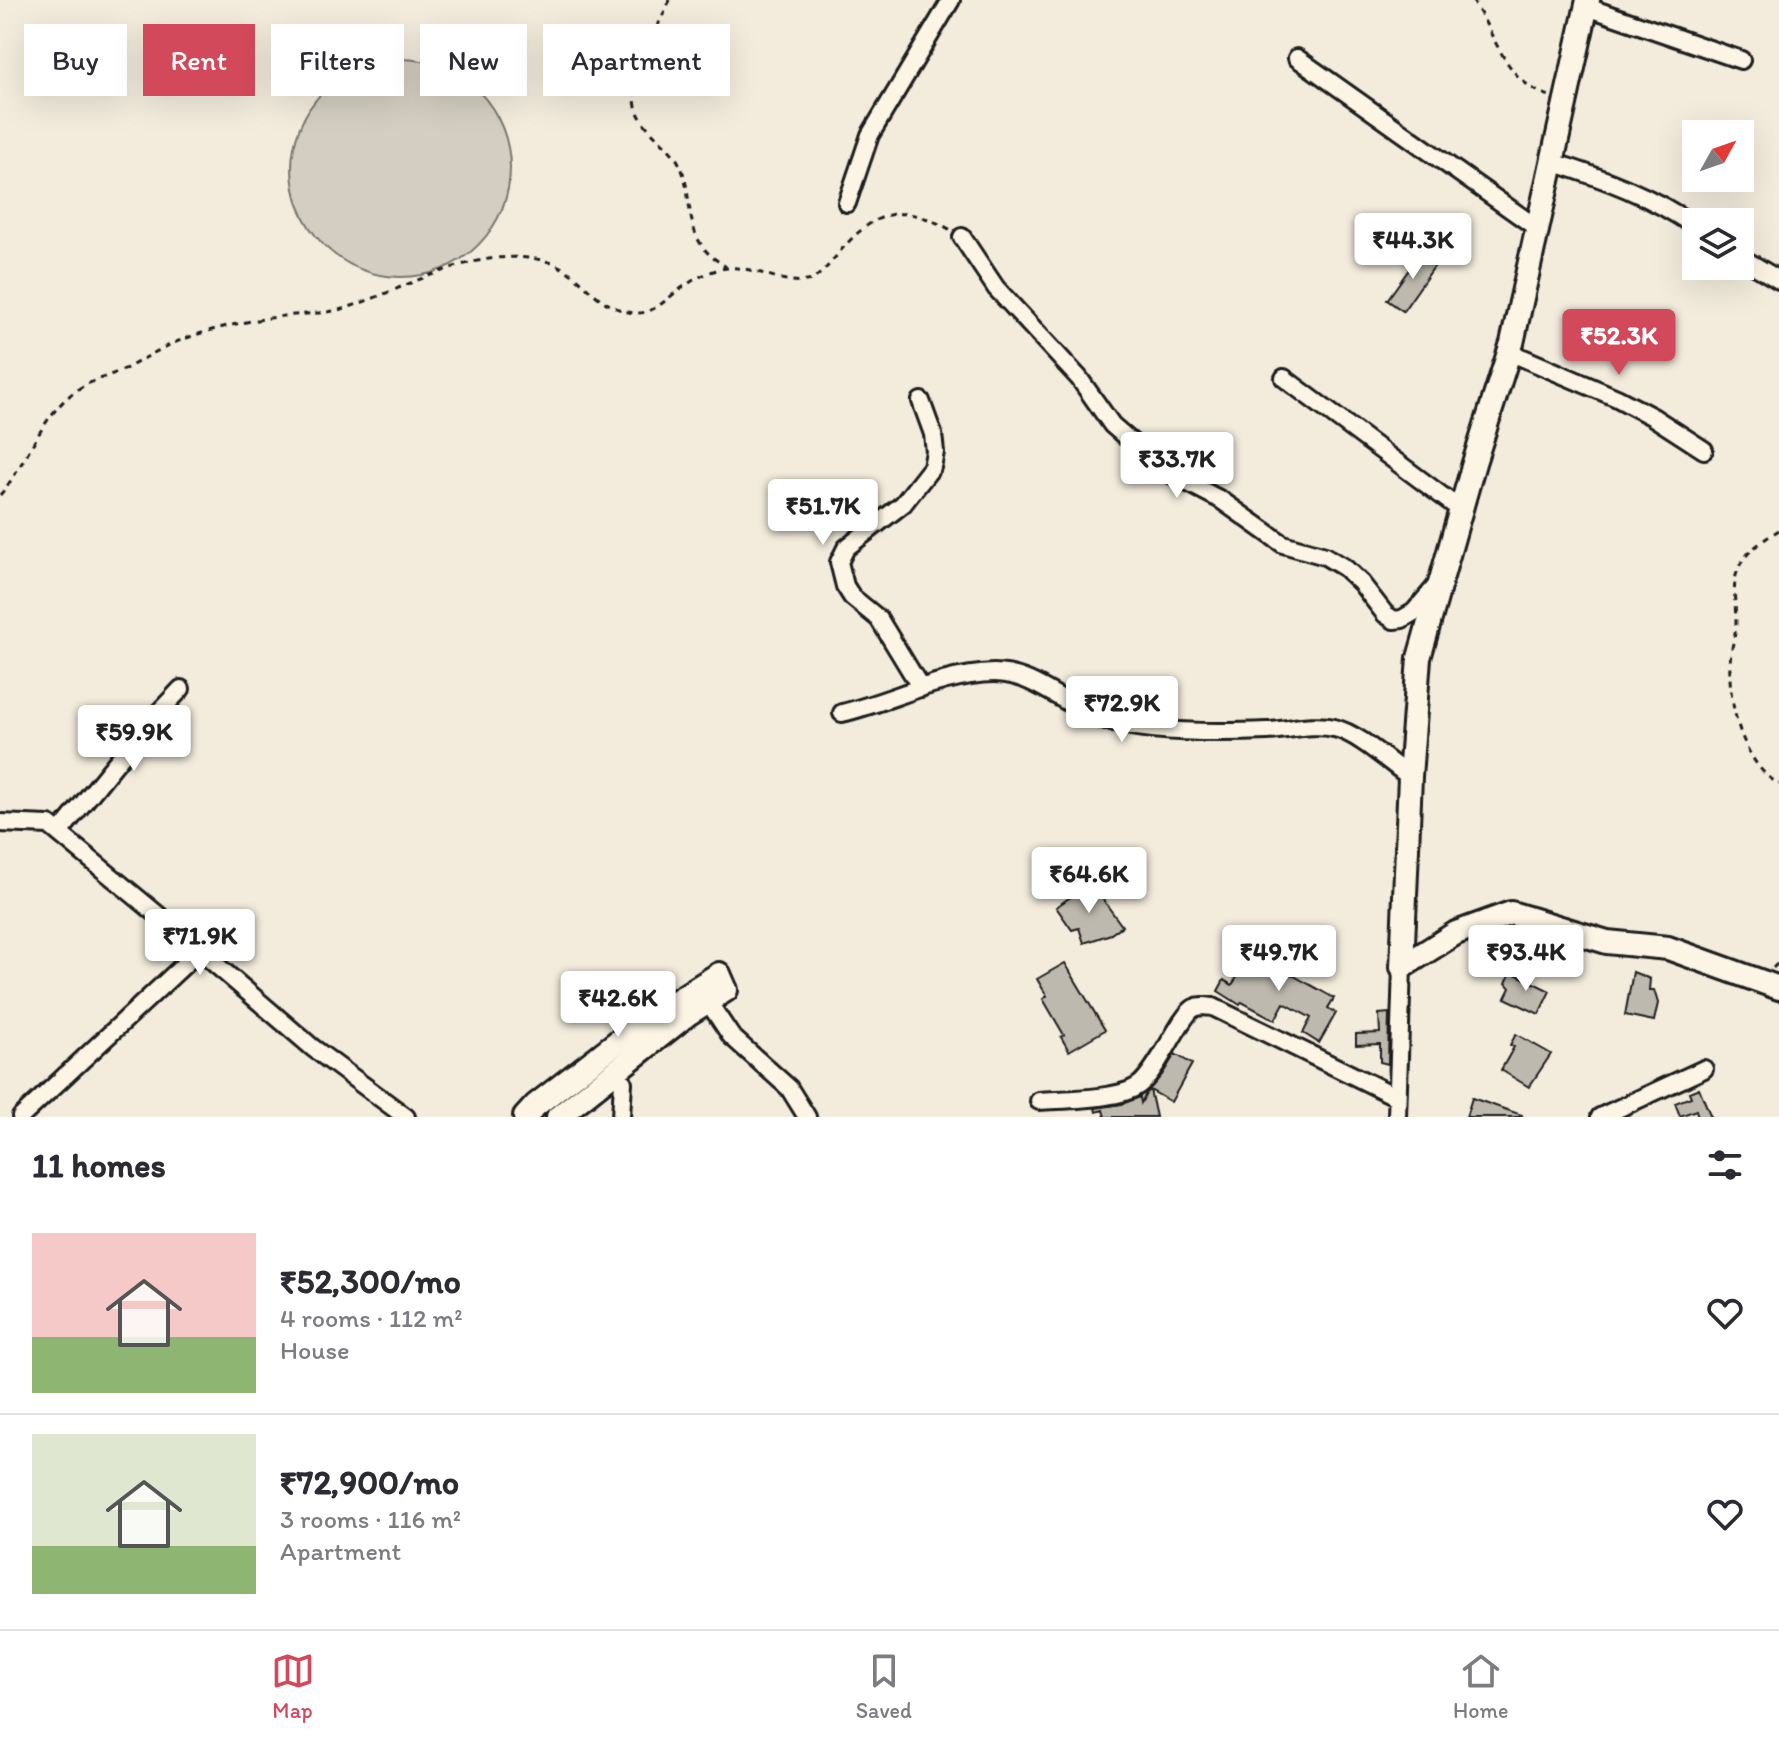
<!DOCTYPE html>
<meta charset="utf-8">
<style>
body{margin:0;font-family:Itim,sans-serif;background:#f7f7f7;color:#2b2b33;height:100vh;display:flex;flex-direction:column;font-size:30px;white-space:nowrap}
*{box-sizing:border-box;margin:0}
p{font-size:26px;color:#7c7c81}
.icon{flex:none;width:44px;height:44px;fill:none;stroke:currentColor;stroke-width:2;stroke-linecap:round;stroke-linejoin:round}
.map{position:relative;height:1117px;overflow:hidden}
.sheet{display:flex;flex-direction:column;background:#fff;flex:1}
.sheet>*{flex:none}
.guide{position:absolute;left:24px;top:24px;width:800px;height:72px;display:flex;gap:16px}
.needle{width:52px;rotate:50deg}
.controls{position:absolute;left:1682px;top:120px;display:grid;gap:16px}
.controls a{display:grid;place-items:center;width:72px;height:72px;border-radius:0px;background:#fff;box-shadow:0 8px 32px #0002;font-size:40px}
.price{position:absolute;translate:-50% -68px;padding:0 18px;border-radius:8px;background:#fff;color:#222;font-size:26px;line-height:52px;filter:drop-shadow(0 2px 4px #0008)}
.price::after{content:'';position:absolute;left:50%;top:48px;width:24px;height:18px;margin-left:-12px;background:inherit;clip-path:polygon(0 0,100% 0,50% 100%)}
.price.current{background:#d1495b;color:#fff}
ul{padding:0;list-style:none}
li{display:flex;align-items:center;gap:24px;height:200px;padding:0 32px}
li+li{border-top:2px solid #e1e1e2}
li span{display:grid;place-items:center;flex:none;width:224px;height:160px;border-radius:0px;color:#555}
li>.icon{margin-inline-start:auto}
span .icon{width:96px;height:96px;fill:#fffc;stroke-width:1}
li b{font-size:34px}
h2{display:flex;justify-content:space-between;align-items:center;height:96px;padding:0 32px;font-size:34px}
.pill{padding:0 28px;border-radius:0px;background:#fff;box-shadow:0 8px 32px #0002;font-size:28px;line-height:72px}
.pill.current{background:#d1495b;color:#fff}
.menu{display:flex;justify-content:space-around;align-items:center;height:112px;border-top:2px solid #e1e1e2;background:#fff;font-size:22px;color:#7c7c81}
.menu a{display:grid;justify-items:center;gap:4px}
.menu .current{color:#d1495b}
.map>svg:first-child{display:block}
</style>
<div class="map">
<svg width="1779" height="1117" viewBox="0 0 1779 1117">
<rect width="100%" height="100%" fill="#f3ecdd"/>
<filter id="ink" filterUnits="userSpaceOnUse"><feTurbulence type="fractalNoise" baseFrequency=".0125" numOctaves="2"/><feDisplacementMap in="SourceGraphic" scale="16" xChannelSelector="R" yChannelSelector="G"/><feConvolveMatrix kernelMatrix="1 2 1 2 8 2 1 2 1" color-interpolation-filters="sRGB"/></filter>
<g filter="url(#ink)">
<path fill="#d3cec1" stroke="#78756e" stroke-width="2" d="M292 168a109 109 0 1 1 218 0a109 109 0 1 1-218 0Z"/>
<path fill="#beb9ae" stroke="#1c1c1c" stroke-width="2" d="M1423,250L1438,261L1403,311L1387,300Z
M1091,883L1122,926L1111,934L1084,943L1079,928L1072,930L1056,907Z
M1245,943L1270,959L1269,962L1334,998L1328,1008L1336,1013L1319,1043L1303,1033L1311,1018L1284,1003L1275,1020L1242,1002L1240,1005L1218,991L1224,980L1232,985L1248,960L1242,956Z
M1065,963L1105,1030L1069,1051L1061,1037L1064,1035L1043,999L1047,996L1037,979Z
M1511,972L1550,991L1539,1014L1505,998L1510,988L1506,983Z
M1633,972L1650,979L1649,990H1654L1658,1003L1654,1021L1625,1015Z
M1389,1013L1388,1064L1380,1062V1044L1356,1045V1034L1380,1033L1379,1014Z
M1516,1034L1551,1054L1529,1087L1501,1070L1514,1047L1510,1045Z
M1175,1054L1192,1064L1171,1102L1150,1090L1156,1117H1105L1103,1110L1096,1112L1095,1108L1122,1104L1140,1097L1141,1103L1147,1092L1162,1075Z
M1699,1088L1711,1117H1698L1696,1110L1680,1116L1675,1103L1691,1097L1689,1092Z
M1472,1098L1522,1115L1521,1117H1466Z"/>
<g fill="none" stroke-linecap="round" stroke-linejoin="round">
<g stroke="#1c1c1c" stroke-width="22">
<path id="street" d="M1587,7L1741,60
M1297,58L1537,228
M1552,162C1603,178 1652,196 1696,227
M847,203L870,135L951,0
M962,237L996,288L1079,378L1112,425L1165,471L1221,500L1283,544L1325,556L1345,568L1361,583L1385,614L1394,620L1402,619L1414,612L1437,585
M1740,257L1779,280
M1509,352L1617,398L1653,417L1704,450
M1284,378L1461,510
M921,401L933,434L935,452L932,467L903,504L846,548L839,562L845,586L852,597L879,619L921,688
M842,713C893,701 941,674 994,673C1036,673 1066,708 1105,720C1150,734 1219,733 1268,731C1288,730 1314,723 1334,728C1358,733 1390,763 1410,777
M0,823L49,825L158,915L313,1048L406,1117
M59,833L145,727L181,689
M703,994L731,1036L789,1088L807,1117
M1039,1101C1064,1099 1120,1100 1139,1085C1158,1071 1180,1016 1194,1008C1200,1005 1206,1006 1213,1007L1397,1097
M21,1117L200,950
M621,1117L623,1082
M1397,1117L1402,967
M1600,1117L1704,1069"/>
</g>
<g stroke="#1c1c1c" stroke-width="28">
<path id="secondary" d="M1402,967L1410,777L1419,658L1474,463L1512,343L1588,0
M1402,967L1456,933L1511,913L1607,942L1668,948L1779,988
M525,1117L536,1105L643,1022L719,974L726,990L688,1014L558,1117"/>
</g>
<path stroke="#1c1c1c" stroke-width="3" stroke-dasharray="6 6" stroke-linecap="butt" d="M670,0C658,26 634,70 635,99C636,123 659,137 673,154C696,182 681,224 707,252C712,258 720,262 726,267
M1472,0C1496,35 1505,83 1550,96
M0,495C27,463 40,418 74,392C90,380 111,376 129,367C140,361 150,355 161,349C195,332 239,322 277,317C302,313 325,315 349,307C407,288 466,251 529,258C580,263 584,298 622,310C646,319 657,307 675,293C688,283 702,274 717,270C750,260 781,288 812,280C824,272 833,260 842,249C878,208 905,204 951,230
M1779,530C1764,540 1747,550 1739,567C1731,583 1736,605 1736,622C1736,636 1730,650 1730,664C1728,703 1743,765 1779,784
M1773,968L1779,962"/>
<use href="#street" stroke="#fcf5e5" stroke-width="16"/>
<use href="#secondary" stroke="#fcf5e5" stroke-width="22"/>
</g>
</g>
</svg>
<div class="controls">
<a><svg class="needle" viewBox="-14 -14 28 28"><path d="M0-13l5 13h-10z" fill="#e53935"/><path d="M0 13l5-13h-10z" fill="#7c7c81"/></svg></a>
<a><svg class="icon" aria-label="layers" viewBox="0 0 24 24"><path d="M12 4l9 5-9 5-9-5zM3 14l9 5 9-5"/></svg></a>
</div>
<b class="price" style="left:1413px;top:281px">₹44.3K</b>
<b class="price current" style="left:1619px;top:377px">₹52.3K</b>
<b class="price" style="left:1177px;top:500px">₹33.7K</b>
<b class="price" style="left:823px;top:547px">₹51.7K</b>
<b class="price" style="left:1122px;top:744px">₹72.9K</b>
<b class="price" style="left:134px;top:773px">₹59.9K</b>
<b class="price" style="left:1089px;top:915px">₹64.6K</b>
<b class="price" style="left:200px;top:977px">₹71.9K</b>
<b class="price" style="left:1279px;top:993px">₹49.7K</b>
<b class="price" style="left:1526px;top:993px">₹93.4K</b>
<b class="price" style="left:618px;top:1039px">₹42.6K</b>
<div class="guide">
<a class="pill">Buy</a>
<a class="pill current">Rent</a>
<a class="pill">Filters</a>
<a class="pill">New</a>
<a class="pill">Apartment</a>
</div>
</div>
<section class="sheet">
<h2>11 homes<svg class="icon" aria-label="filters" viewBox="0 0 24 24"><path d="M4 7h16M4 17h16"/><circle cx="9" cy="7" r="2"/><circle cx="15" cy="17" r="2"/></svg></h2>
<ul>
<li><span style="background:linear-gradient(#f6c9c9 65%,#8fb573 0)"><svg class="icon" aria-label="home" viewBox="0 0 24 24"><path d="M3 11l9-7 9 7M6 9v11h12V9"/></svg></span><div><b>₹52,300/mo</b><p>4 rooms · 112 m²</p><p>House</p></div><svg class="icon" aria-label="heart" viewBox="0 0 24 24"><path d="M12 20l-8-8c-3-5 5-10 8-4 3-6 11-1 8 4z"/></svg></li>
<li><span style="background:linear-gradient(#dfe7d0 70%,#8fb573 0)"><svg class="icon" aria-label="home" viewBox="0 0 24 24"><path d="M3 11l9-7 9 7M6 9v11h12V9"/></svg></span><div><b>₹72,900/mo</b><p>3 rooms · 116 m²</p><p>Apartment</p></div><svg class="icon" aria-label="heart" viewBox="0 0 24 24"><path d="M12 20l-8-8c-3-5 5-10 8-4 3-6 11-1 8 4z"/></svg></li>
</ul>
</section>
<nav class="menu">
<a class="current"><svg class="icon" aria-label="map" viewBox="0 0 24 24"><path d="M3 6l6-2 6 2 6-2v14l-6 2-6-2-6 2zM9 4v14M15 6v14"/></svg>Map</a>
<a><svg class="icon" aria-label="saved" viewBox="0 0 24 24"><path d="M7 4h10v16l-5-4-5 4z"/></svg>Saved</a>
<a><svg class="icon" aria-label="home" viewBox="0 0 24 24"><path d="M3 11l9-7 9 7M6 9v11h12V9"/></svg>Home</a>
</nav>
